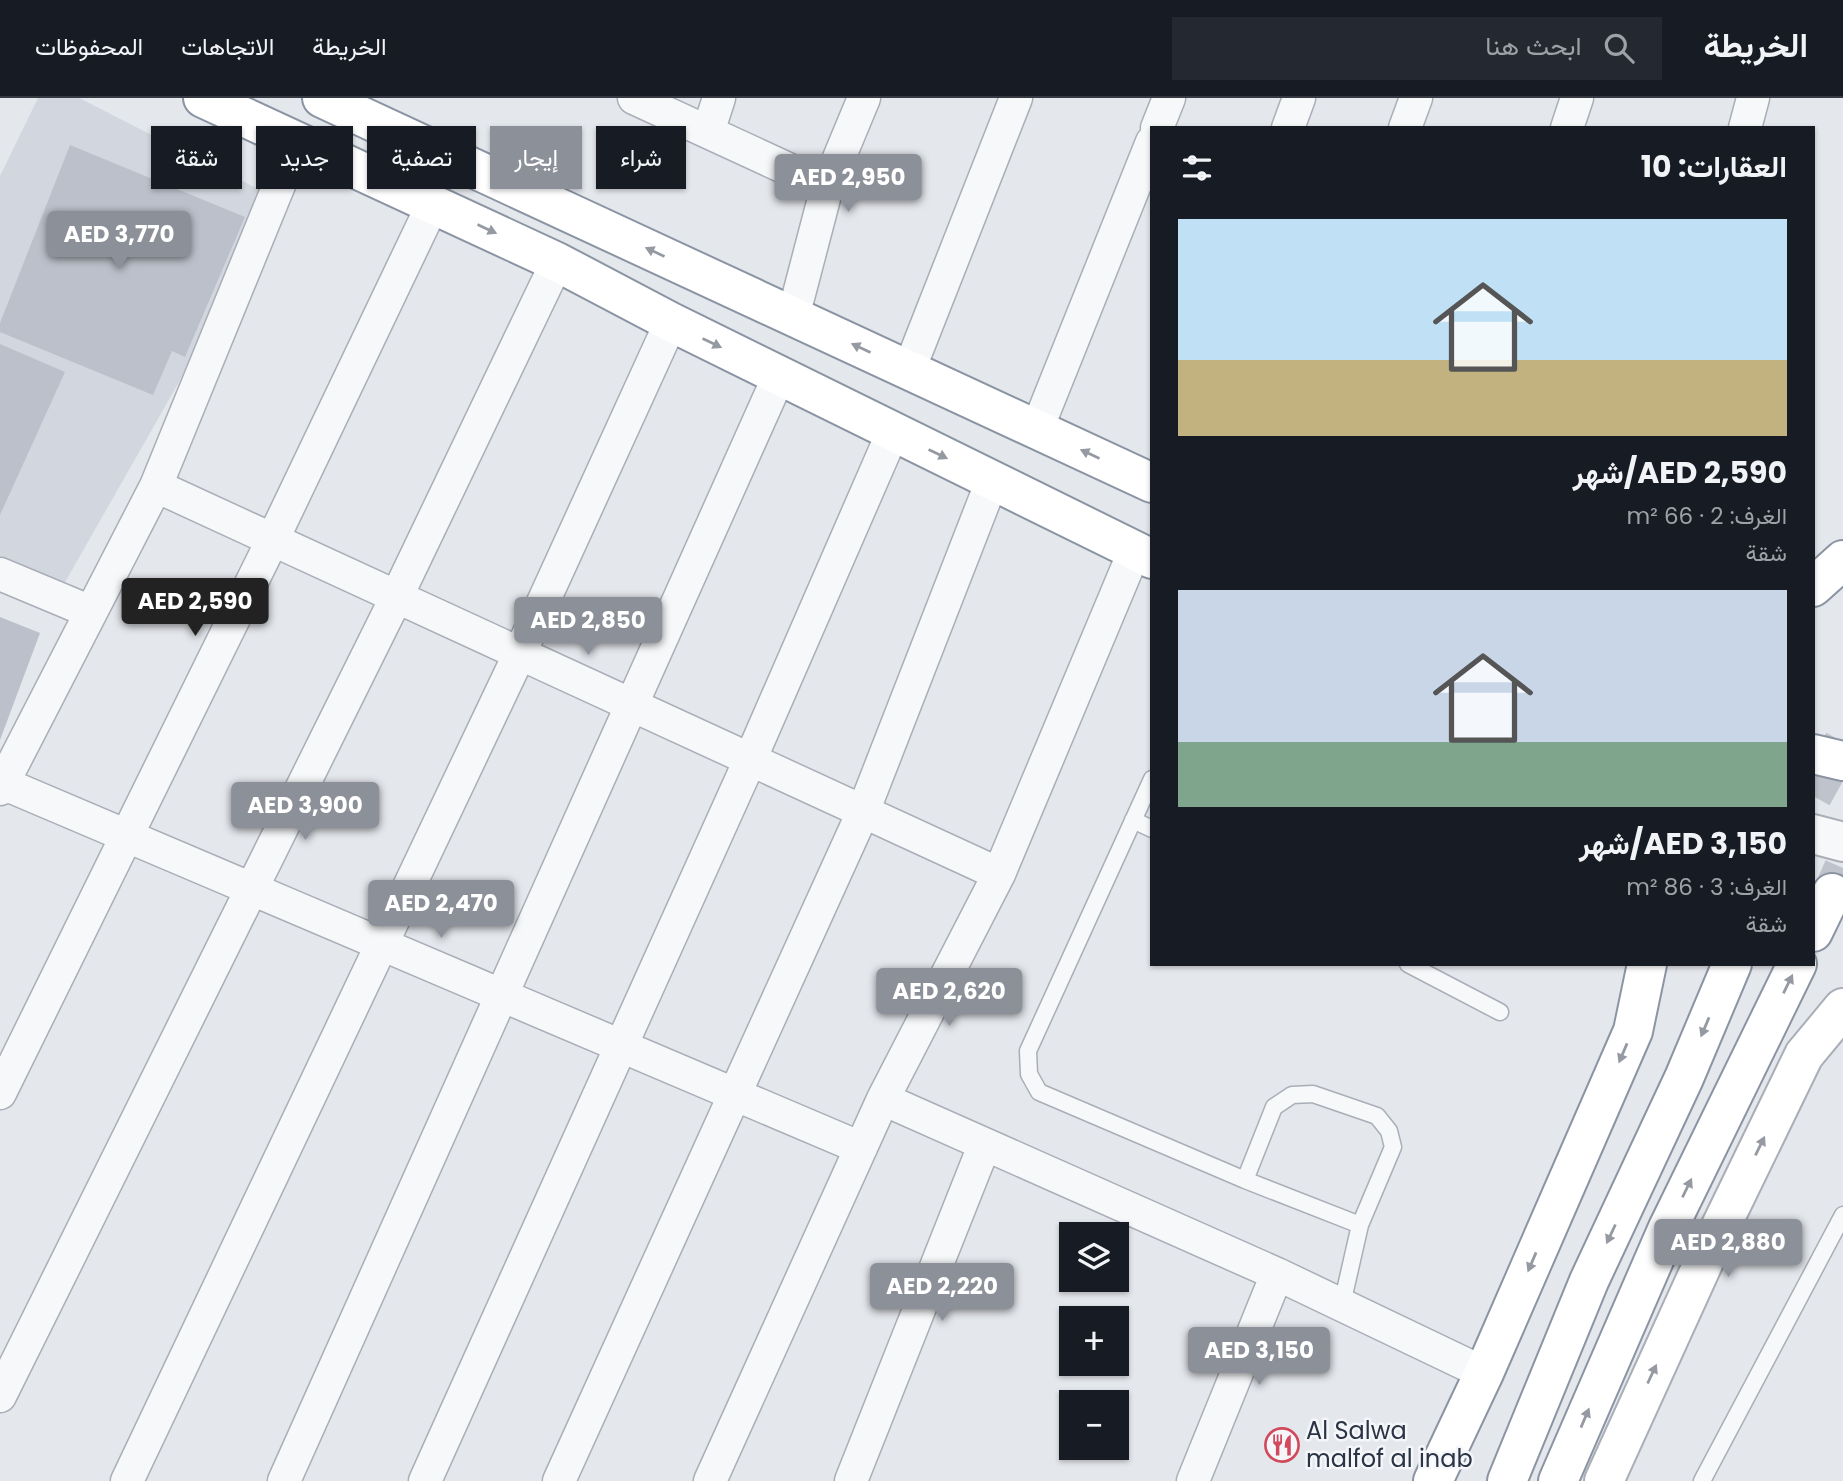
<!DOCTYPE html>
<html lang="ar">
<meta charset="utf-8">
<style>
body{margin:0;font-family:Poppins,Vazirmatn,sans-serif;background:#242831;color:#f1f3f6;direction:rtl;height:100vh;display:flex;flex-direction:column;font-size:26px;white-space:nowrap}
*{box-sizing:border-box;margin:0}
p{font-size:23px;color:#9ea1a6}
.icon{flex:none;width:38px;height:38px;fill:none;stroke:currentColor;stroke-width:2;stroke-linecap:round;stroke-linejoin:round}
.map{position:relative;flex:1;overflow:hidden;direction:ltr}
.drawer{position:absolute;left:1150px;top:28px;width:665px;height:840px;display:flex;flex-direction:column;background:#171b24;border-radius:0px;box-shadow:0 2px 5px #0004;direction:rtl}
.drawer>*{flex:none}
.guide{position:absolute;left:21px;top:28px;width:665px;height:63px;direction:rtl;display:flex;gap:14px}
.buttons{position:absolute;left:1059px;top:1124px;display:grid;gap:14px}
.buttons a{display:grid;place-items:center;width:70px;height:70px;border-radius:0px;background:#171b24;box-shadow:0 2px 5px #0004;font-size:35px}
.price{position:absolute;translate:-50% -60px;padding:0 16px;border-radius:7px;background:#8c9099;color:#fff;font-size:23px;line-height:46px;filter:drop-shadow(0 2px 4px #0008)}
.price::after{content:'';position:absolute;left:50%;top:42px;width:21px;height:16px;margin-left:-10px;background:inherit;clip-path:polygon(0 0,100% 0,50% 100%)}
.price.active{background:#222;color:#fff}
ul{padding:0;list-style:none}
li{display:grid;align-content:center;gap:14px;height:371px;padding:0 28px}
li span{display:grid;place-items:center;height:217px;border-radius:0px;color:#555}
li>.icon{margin-inline-start:auto}
span .icon{width:126px;height:126px;fill:#fffc;stroke-width:1}
li b{font-size:30px}
h2{display:flex;justify-content:space-between;align-items:center;height:84px;padding:0 28px;font-size:30px}
.tag{padding:0 24px;border-radius:0px;background:#171b24;box-shadow:0 2px 5px #0004;font-size:24px;line-height:63px}
.tag.active{background:#8c9099;color:#fff}
header{display:flex;align-items:center;gap:42px;box-sizing:border-box;height:98px;padding:0 35px;background:#171b24;border-bottom:2px solid #363941}
header strong{font-size:33px}
nav{display:flex;gap:38px;margin-inline-start:auto;font-size:24px}
.search{width:490px;height:63px;background:#242831;display:flex;align-items:center;gap:18px;box-sizing:border-box;padding:0 24px;border-radius:0px;color:#9ea1a6;font-size:26px}
.map>svg:first-child{display:block}
</style>
<header>
<strong>الخريطة</strong>
<div class="search"><svg class="icon" aria-label="search" viewBox="0 0 24 24"><circle cx="10" cy="10" r="6"/><path d="M15 15l6 6"/></svg>ابحث هنا</div>
<nav><a>الخريطة</a><a>الاتجاهات</a><a>المحفوظات</a></nav>
</header>
<div class="map">
<svg width="1843" height="1383" viewBox="0 0 1843 1383">
<rect width="100%" height="100%" fill="#e4e7ec"/>
<path fill="#d2d6de" d="M38,0H79L266,95L179,284L64,486L0,461V78Z"/>
<path fill="#bbc0ca" d="M70,47L245,119L185,259L172,253L153,297L0,234V225Z
M0,246L65,274L0,417Z
M0,519L40,535L0,642Z"/>
<g fill="none" stroke-linecap="round" stroke-linejoin="round">
<path stroke="#bfc3cb" stroke-width="38" stroke-dasharray="38 19" stroke-linecap="butt" d="M1813,698L1843,644
M1832,795L1843,770"/>
<g stroke="#a9aeb7" stroke-width="19">
<path id="service" d="M1152,681L1028,953L1029,976L1039,994L1245,1082L1360,1127
M1133,722L1152,731
M1408,866L1500,914
M1245,1082L1274,1009L1292,997L1313,996L1377,1018L1389,1033L1393,1049L1360,1127L1342,1206
M1702,1383L1843,1117"/>
</g>
<g stroke="#a9aeb7" stroke-width="35">
<path id="minor" d="M634,0L827,89
M1157,30L1169,0
M1288,30L1299,0
M1405,30L1416,0
M1567,30L1577,0
M1745,30L1753,0
M708,34L719,0
M793,219L827,89L864,0
M909,272L1016,0
M1037,331L1152,44
M156,388L999,776
M0,476L91,514
M0,684L861,1050
M0,691L156,388L297,43
M0,995L272,443L433,106
M883,1001L1277,1176L1484,1275
M0,1298L396,500L557,164
M127,1383L519,557L671,224
M284,1383L779,278
M425,1383L750,662L893,334
M559,1383L863,714L992,383
M710,1383L883,1001L999,776L1134,454
M851,1383L984,1048
M1193,1383L1277,1176"/>
</g>
<g stroke="#a9aeb7" stroke-width="42">
<path id="tertiary" d="M1813,736L1843,744"/>
</g>
<g stroke="#a9aeb7" stroke-width="42">
<path id="secondary" d="M1604,1383L1705,1161L1804,957L1843,910"/>
</g>
<g stroke="#8b94a3" stroke-width="42">
<path id="trunk" d="M203,0L557,164L671,224L1152,461
M322,0L1152,385
M1813,489L1843,462
M1813,656L1843,663
M1813,834L1832,795
M1433,1383L1484,1275L1633,933L1647,866
M1507,1383L1589,1183L1684,980L1732,866
M1558,1383L1667,1132L1797,866"/>
</g>
<use href="#service" stroke="#f7f8fa" stroke-width="16"/>
<use href="#minor" stroke="#f7f8fa" stroke-width="32"/>
<use href="#tertiary" stroke="#f7f8fa" stroke-width="38"/>
<use href="#secondary" stroke="#fff" stroke-width="38"/>
<use href="#trunk" stroke="#fff" stroke-width="38"/>
</g>
<defs><path id="oneway-solid" d="M-6-.8H1V-3.2L6.5 0L1 3.2V.8H-6Z" transform="scale(1.75)"/></defs>
<g fill="#959aa2">
<use href="#oneway-solid" transform="translate(487 131) rotate(25)"/>
<use href="#oneway-solid" transform="translate(655 154) rotate(-155)"/>
<use href="#oneway-solid" transform="translate(712 245) rotate(26)"/>
<use href="#oneway-solid" transform="translate(861 250) rotate(-155)"/>
<use href="#oneway-solid" transform="translate(938 356) rotate(26)"/>
<use href="#oneway-solid" transform="translate(1090 356) rotate(-155)"/>
<use href="#oneway-solid" transform="translate(1788 886) rotate(-64)"/>
<use href="#oneway-solid" transform="translate(1705 929) rotate(113)"/>
<use href="#oneway-solid" transform="translate(1623 955) rotate(113)"/>
<use href="#oneway-solid" transform="translate(1760 1048) rotate(-64)"/>
<use href="#oneway-solid" transform="translate(1687 1090) rotate(-64)"/>
<use href="#oneway-solid" transform="translate(1611 1136) rotate(115)"/>
<use href="#oneway-solid" transform="translate(1532 1164) rotate(113)"/>
<use href="#oneway-solid" transform="translate(1652 1276) rotate(-65)"/>
<use href="#oneway-solid" transform="translate(1585 1320) rotate(-67)"/>
</g>
<defs>
<g id="restaurant-ring" transform="scale(1.75)"><circle r="9.5" fill="#f4f6f9" stroke="#d1495b" stroke-width="1.5"/><path d="M-5-6h1v4h1v-4h1v4h1v-4h1v5L-1.5 .5V6h-2V.5L-5-1ZM5-6V6H3V1.5H1.5Q1.5-4 5-6Z" fill="#d1495b"/></g>
</defs>
<g fill-rule="evenodd">
<use href="#restaurant-ring" x="1282" y="1347"/>
</g>
<g text-anchor="middle" stroke-width="5" stroke-linejoin="round" paint-order="stroke">
<g font-size="24" fill="#2b3445" stroke="#f4f6f9" text-anchor="start">
<text x="1306" y="1341">Al Salwa<tspan x="1306" dy="28">malfof al inab</tspan></text>
</g>
</g>
</svg>
<div class="buttons">
<a><svg class="icon" aria-label="layers" viewBox="0 0 24 24"><path d="M12 4l9 5-9 5-9-5zM3 14l9 5 9-5"/></svg></a>
<a>+</a>
<a>−</a>
</div>
<b class="price" style="left:848px;top:116px">AED 2,950</b>
<b class="price" style="left:119px;top:173px">AED 3,770</b>
<b class="price active" style="left:195px;top:540px">AED 2,590</b>
<b class="price" style="left:588px;top:559px">AED 2,850</b>
<b class="price" style="left:305px;top:744px">AED 3,900</b>
<b class="price" style="left:441px;top:842px">AED 2,470</b>
<b class="price" style="left:949px;top:930px">AED 2,620</b>
<b class="price" style="left:1728px;top:1181px">AED 2,880</b>
<b class="price" style="left:942px;top:1225px">AED 2,220</b>
<b class="price" style="left:1259px;top:1289px">AED 3,150</b>
<div class="guide">
<a class="tag">شراء</a>
<a class="tag active">إيجار</a>
<a class="tag">تصفية</a>
<a class="tag">جديد</a>
<a class="tag">شقة</a>
</div>
<section class="drawer">
<h2>العقارات: 10<svg class="icon" aria-label="filters" viewBox="0 0 24 24"><path d="M4 7h16M4 17h16"/><circle cx="9" cy="7" r="2"/><circle cx="15" cy="17" r="2"/></svg></h2>
<ul>
<li><span style="background:linear-gradient(#bfe0f5 65%,#c2b280 0)"><svg class="icon" aria-label="home" viewBox="0 0 24 24"><path d="M3 11l9-7 9 7M6 9v11h12V9"/></svg></span><div><b>AED 2,590/شهر</b><p>الغرف: 2 · 66 m²</p><p>شقة</p></div></li>
<li><span style="background:linear-gradient(#c9d6e8 70%,#7fa58c 0)"><svg class="icon" aria-label="home" viewBox="0 0 24 24"><path d="M3 11l9-7 9 7M6 9v11h12V9"/></svg></span><div><b>AED 3,150/شهر</b><p>الغرف: 3 · 86 m²</p><p>شقة</p></div></li>
</ul>
</section>
</div>
